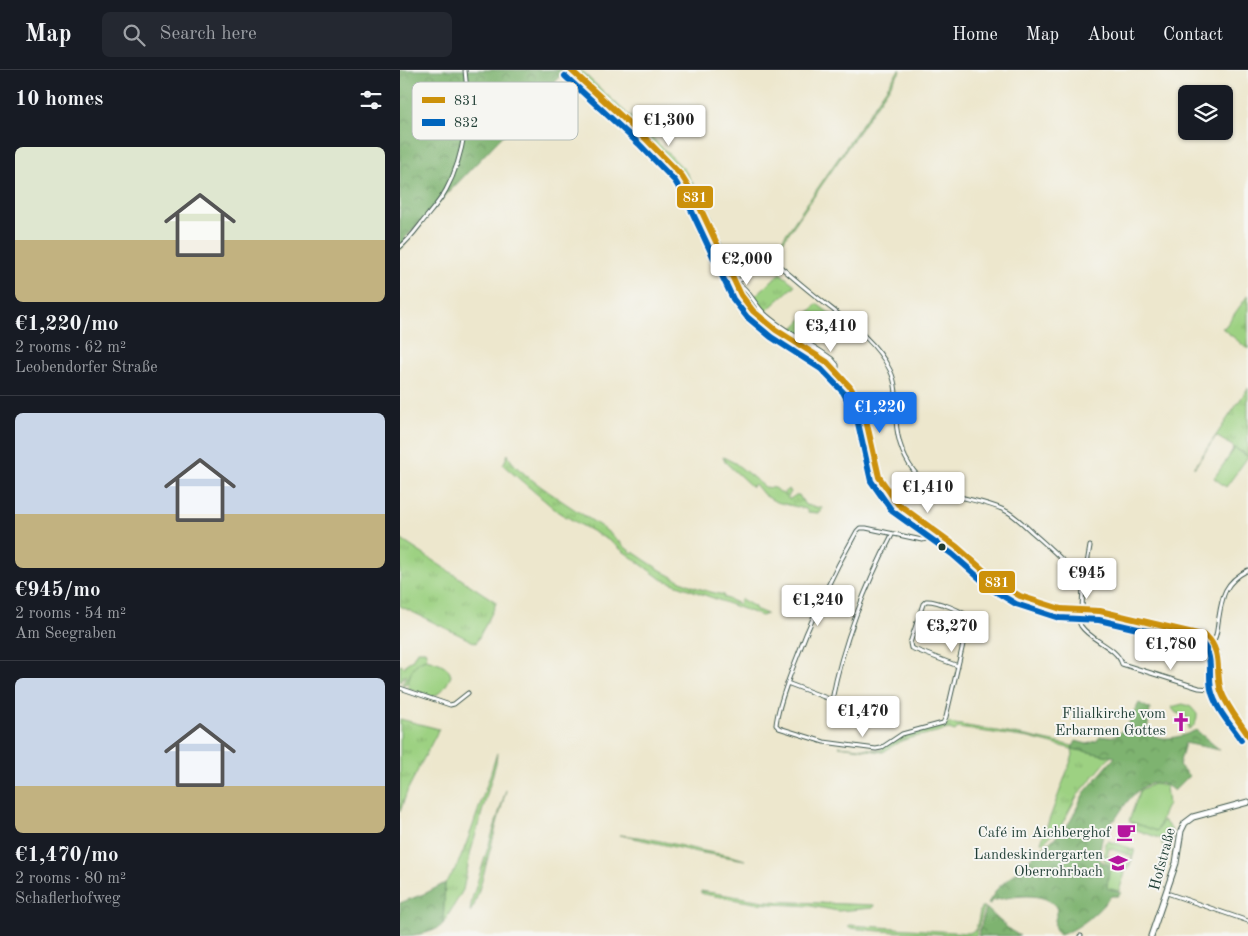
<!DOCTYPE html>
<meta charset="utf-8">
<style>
body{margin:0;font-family:"Old Standard TT",serif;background:#242831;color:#f1f3f6;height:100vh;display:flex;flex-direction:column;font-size:19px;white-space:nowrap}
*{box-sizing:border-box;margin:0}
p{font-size:16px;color:#9ea1a6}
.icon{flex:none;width:28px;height:28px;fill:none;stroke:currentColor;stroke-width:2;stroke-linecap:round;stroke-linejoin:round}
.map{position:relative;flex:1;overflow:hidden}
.sheet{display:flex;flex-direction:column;background:#171b24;width:400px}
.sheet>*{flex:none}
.buttons{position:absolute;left:778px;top:15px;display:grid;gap:10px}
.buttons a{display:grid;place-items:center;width:55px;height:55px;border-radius:8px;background:#171b24;box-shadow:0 1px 4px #0004;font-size:25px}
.price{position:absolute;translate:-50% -42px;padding:0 11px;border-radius:5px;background:#fff;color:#222;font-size:16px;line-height:32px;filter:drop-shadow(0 1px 2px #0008)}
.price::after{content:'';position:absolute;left:50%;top:30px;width:15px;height:11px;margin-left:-8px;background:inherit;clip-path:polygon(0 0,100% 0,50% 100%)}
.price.selected{background:#1a73e8;color:#fff}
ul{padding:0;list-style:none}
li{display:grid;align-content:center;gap:10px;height:265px;padding:0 15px}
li+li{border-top:1px solid #363941}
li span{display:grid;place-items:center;height:155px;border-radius:8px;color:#555}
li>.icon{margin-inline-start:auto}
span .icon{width:90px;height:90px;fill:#fffc;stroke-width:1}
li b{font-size:21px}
h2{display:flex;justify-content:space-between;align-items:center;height:60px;padding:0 15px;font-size:21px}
header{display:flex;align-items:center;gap:30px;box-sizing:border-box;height:70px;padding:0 25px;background:#171b24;border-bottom:1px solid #363941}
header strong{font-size:24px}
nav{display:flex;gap:28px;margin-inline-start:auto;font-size:18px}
.search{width:350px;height:45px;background:#242831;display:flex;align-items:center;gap:12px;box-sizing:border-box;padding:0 18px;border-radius:8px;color:#9ea1a6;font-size:19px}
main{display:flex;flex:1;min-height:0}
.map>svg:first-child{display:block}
</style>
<header>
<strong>Map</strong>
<div class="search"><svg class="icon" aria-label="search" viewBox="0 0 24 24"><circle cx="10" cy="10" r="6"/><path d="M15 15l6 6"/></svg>Search here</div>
<nav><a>Home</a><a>Map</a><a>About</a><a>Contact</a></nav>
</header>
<main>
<section class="sheet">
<h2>10 homes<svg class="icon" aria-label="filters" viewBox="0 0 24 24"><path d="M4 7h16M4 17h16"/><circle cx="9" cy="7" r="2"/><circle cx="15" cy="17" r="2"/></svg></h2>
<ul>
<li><span style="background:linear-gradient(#dfe7d0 60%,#c2b280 0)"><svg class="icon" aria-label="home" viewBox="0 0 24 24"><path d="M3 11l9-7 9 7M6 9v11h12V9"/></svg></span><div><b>€1,220/mo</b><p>2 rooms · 62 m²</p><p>Leobendorfer Straße</p></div></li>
<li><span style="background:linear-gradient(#c9d6e8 65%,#c2b280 0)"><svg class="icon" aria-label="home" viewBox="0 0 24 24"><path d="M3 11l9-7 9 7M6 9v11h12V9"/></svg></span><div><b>€945/mo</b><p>2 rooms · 54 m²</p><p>Am Seegraben</p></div></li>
<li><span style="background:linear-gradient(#c9d6e8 70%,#c2b280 0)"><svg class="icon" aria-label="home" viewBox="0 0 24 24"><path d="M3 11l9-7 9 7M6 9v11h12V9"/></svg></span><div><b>€1,470/mo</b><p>2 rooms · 80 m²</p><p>Schaflerhofweg</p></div></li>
</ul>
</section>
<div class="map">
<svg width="848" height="866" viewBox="0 0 848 866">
<defs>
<pattern id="grass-tufts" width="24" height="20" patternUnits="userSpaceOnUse" patternTransform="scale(1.25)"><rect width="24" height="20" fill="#9dd182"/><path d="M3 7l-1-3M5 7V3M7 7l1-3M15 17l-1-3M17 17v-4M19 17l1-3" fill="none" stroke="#87b471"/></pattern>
<pattern id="forest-crowns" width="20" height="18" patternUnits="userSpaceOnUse" patternTransform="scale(1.25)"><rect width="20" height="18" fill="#7eb370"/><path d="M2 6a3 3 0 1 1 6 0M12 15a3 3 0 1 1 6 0" fill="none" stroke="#67935d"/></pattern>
</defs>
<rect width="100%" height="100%" fill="#f6f6f2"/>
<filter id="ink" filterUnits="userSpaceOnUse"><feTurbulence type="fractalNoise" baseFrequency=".02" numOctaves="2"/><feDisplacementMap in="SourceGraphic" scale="10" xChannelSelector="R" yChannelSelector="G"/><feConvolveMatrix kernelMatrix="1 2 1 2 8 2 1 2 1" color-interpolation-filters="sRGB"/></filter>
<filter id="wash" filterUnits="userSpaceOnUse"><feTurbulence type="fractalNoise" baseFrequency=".0096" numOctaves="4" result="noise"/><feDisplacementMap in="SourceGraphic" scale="20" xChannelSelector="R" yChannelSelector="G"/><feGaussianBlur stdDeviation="1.12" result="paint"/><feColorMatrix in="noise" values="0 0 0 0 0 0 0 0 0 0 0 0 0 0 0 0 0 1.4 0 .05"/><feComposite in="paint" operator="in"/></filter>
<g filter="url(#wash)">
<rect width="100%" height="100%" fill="#ede7cd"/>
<path fill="#e3dbba" d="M708,771L735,781L719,821L709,797L701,790L705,773Z"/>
<path fill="url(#grass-tufts)" stroke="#5e875b" d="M174,0H180L235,51L284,99L308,138L337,208L306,143L284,105L259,79Z
M499,0H501L375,183L373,189V183Z
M380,203L395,215L366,241L353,228Z
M848,225V279L822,258L825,257Z
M417,234L432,245L409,270L391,260Z
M848,318V386L835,378L829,386L834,377L816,366L794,398Z
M108,384C109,400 186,446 203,458C213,465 222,475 232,483L233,482C264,503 287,518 324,525L323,527L339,534L341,529L355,537V539L367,544L362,546L261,509L208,470L158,442L103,395Z
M323,387L335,393L365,417L374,418L386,426L384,422L389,419L391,422L387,428L390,429L396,425H399L405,435L422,438L421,442L418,443L408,442L406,439L376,432L364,425L355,414L352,417L325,392Z
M0,469L96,532C96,538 80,564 76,573L0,536Z
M17,581H25L27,586L26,589C14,592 10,603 7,613L2,615L6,606L5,605L0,612V595L5,597L6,594L12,590Z
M783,634L791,637L797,644C797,651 795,657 788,659L789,653L786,649V646L776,643L771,637Z
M0,649L39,659L8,719L0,742Z
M549,653L626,666L673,676L672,679L711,686L677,726L661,756L643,773L641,772L673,685L672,679L629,668L558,658L555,661L549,659L510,668L497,673L483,682L439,676L480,680L500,667Z
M97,683L96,693L71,781L63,820L43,854L45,813C58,799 64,779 71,761C80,735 89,709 97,683Z
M106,720L82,810L74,836L70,842L72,829Z
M763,750L772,760L770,763L773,764L772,768H774L771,772L762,775V769L731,758L732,752L757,761Z
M220,765C249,767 276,775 304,781C318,784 331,785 345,790L297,782Z
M708,771L730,778V781L734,779V783L729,798L727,797L726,801L722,796H725L726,793L730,794L732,786L709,778L707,786L710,788L709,797C701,789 705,783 705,773Z
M301,821L364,831L474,835L473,838L438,841L411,836L354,833L304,824L301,823Z
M581,837H584L576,866L480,861L449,858V855L569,863L576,860Z"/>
<path fill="url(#forest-crowns)" stroke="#4e7852" d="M0,0H162L159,7L5,168L4,176L0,180Z
M739,633L750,639L747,662C760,673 782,667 796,660L820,680L785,673L779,695L789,706L774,721C749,698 727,730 715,750H713L703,765L698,788L709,797L707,818L721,823L718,826H711C698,842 680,859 660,865C650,857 656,849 658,839C645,819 610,827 591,831L590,834L588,833L597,819L633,786L663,761L671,750L684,723L715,687L672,679L676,671L687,674L696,671L700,667L716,666L727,656Z
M45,813L43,854C36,863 12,866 0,866V833L26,823Z
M586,838L610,860L620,866H578Z"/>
<path fill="#9dd182" stroke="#5e875b" d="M835,378L848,387L826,417L814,408Z
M26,589C37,592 48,594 51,606C46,616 43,622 32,627L8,618C8,606 13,592 26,589Z
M754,714L766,716L768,735C763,740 761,754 757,761L729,751L740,720Z
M710,793L715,798L725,803L719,821L707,818Z"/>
<path fill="#5cc4d8" stroke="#3e8086" d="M362,181L364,185L359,190L342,203L337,200L335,193L337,186Z"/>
</g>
<g filter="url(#ink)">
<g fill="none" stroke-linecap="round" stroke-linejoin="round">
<g stroke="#3e564b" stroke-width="5">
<path id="minor" d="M0,177C9,170 16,160 23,151C31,141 40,131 46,120C65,85 70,39 65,0
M335,212L342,209L368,187C385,200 401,215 418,228C444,249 475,269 490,300C498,316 496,332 496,349C497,371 504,391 519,407C540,429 577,427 604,440C615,445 624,455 633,463C649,477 666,492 680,508L683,515L682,540
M335,212C347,216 355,235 364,243C384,262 411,273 432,289L437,295V302
M534,460L527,469L522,470L466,458H460L457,461C431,506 410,551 392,600C386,617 378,636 376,655L379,658L424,672L476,679L481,678L502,664L543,653L546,647L568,553L569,548C564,541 535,530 526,531L523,534L510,573L511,578L558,596
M682,510L685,505L690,476
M676,541C677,546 678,551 681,556C691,571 717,577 722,594L799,618L821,620
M813,572C817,566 817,560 818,553C822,527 823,513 848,500
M387,613L432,630C442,575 466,514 492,465
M0,618L50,635L54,634L68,623
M767,823L848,851
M680,866H681"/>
</g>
<g stroke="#3e564b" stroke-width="7">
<path id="secondary" d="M171,0L245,68L282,106L295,127L341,225L353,241L376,260L427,292L450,317L460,334L466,350L479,407L489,423L498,434L557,477L598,513L620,526L661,539L700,541L806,566C823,578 817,599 820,617C823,632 840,652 848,665
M751,866L776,793L781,761L785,753L793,747L848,732"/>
</g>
<use href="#minor" stroke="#fff" stroke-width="3"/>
<use href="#secondary" stroke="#fff" stroke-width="5"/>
<g stroke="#f6f6f2" stroke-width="10">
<path id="bus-1" d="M171,0L245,68L282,106L295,127L341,225L353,241L376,260L427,292L450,317L460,334L466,350L479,407L498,434L557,477L598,513L620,526L661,539L700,541L806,566C823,582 815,601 821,621C827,637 839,651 848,665"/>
</g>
<g stroke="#f6f6f2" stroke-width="10">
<path id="bus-2" d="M165,6L239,74L275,111L287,131L333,229L347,247L371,267L421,299L443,322L452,338L458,353L471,411L492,441L552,484L593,520L616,534L659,548L699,550L802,574C814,585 808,604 811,619C815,638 830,654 841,670"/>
</g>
<use href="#bus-1" stroke="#cc910a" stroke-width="6"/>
<use href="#bus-2" stroke="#0065bd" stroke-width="6"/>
</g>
</g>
<defs>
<g id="church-bare" transform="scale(1.5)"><path d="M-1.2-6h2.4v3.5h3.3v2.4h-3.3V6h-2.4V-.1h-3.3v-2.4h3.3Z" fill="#b5179e" stroke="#f6f6f2" stroke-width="2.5" paint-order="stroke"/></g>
<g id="cafe-bare" transform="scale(1.5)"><path d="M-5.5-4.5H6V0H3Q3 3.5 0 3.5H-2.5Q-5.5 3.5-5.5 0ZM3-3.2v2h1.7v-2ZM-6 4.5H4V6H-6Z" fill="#b5179e" stroke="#f6f6f2" stroke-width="2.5" paint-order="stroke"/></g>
<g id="school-bare" transform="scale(1.5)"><path d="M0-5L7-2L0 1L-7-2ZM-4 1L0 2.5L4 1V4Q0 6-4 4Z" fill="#b5179e" stroke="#f6f6f2" stroke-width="2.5" paint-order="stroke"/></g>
</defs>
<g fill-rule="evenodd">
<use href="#church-bare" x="781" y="652"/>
<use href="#cafe-bare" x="726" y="762"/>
<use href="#school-bare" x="718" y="793"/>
</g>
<circle fill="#1f3d34" stroke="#f6f6f2" stroke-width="2" cx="542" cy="477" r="4.5"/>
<g text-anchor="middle" stroke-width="4" stroke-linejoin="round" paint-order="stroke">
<g font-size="15" fill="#1f3d34" stroke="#f6f6f2" text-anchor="end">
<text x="766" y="648">Filialkirche vom<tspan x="766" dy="17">Erbarmen Gottes</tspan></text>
<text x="711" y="767">Café im Aichberghof</text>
<text x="703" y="789">Landeskindergarten<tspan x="703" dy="17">Oberrohrbach</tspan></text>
</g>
<g font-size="15" fill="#1f3d34" stroke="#f6f6f2">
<text transform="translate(762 789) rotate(-75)" y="5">Hofstraße</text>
</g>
</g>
<rect x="12" y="12" width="166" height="58" rx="8" fill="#f6f6f2" stroke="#b6beb9" stroke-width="1"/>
<rect x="22" y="27" width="23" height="6" fill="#cc910a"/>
<rect x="22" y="49" width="23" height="7" fill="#0065bd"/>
<g font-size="14" fill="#1f3d34">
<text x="54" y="35">831</text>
<text x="54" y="57">832</text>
</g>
<g stroke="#f6f6f2" stroke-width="2">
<rect x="276" y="115" width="38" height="24" rx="5" fill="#cc910a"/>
<rect x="578" y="500" width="38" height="24" rx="5" fill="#cc910a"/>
</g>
<g font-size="14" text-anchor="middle" font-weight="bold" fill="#fff">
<text x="295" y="132">831</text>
<text x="597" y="517">831</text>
</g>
</svg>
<div class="buttons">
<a><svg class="icon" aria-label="layers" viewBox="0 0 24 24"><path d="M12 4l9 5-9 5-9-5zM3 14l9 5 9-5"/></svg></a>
</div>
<b class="price" style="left:269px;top:77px">€1,300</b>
<b class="price" style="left:347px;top:216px">€2,000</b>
<b class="price" style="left:431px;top:283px">€3,410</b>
<b class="price selected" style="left:480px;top:364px">€1,220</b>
<b class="price" style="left:528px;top:444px">€1,410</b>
<b class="price" style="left:687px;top:530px">€945</b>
<b class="price" style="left:418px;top:557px">€1,240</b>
<b class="price" style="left:552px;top:583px">€3,270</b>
<b class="price" style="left:771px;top:601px">€1,780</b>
<b class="price" style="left:463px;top:668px">€1,470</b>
</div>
</main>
